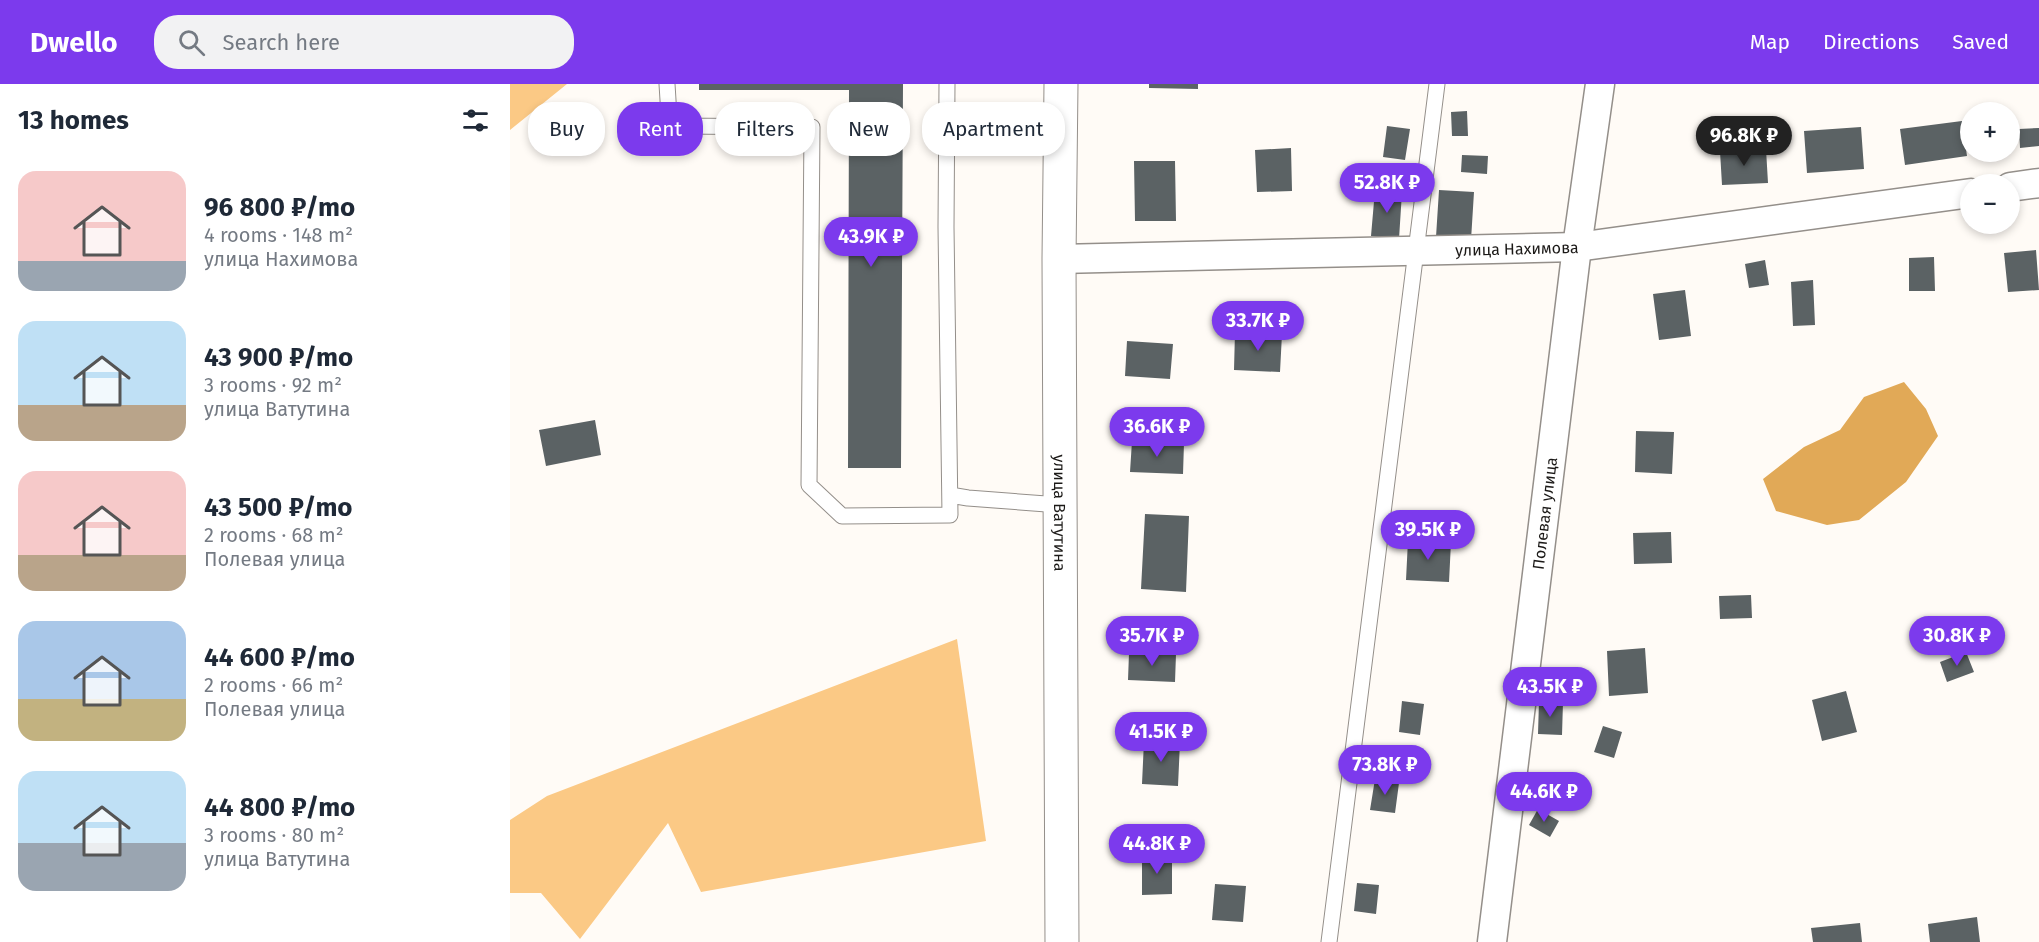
<!DOCTYPE html>
<meta charset="utf-8">
<style>
body{margin:0;font-family:"Fira Sans",sans-serif;background:#f2f2f3;color:#1f2937;height:100vh;display:flex;flex-direction:column;font-size:22px;white-space:nowrap}
*{box-sizing:border-box;margin:0}
p{font-size:20px;color:#747a83}
.icon{flex:none;width:33px;height:33px;fill:none;stroke:currentColor;stroke-width:2;stroke-linecap:round;stroke-linejoin:round}
.map{position:relative;flex:1;overflow:hidden}
.drawer{display:flex;flex-direction:column;background:#fff;width:510px}
.drawer>*{flex:none}
.hud{position:absolute;left:18px;top:18px;width:570px;height:54px;display:flex;gap:12px}
.controls{position:absolute;left:1450px;top:18px;display:grid;gap:12px}
.controls a{display:grid;place-items:center;width:60px;height:60px;border-radius:50%;background:#fff;box-shadow:0 3px 9px #0003;font-size:30px}
.price{position:absolute;translate:-50% -51px;padding:0 14px;border-radius:21px;background:#7c3aed;color:#fff;font-size:20px;line-height:39px;filter:drop-shadow(0 2px 3px #0008)}
.price::after{content:'';position:absolute;left:50%;top:36px;width:18px;height:14px;margin-left:-9px;background:inherit;clip-path:polygon(0 0,100% 0,50% 100%)}
.price.on{background:#222;color:#fff}
ul{padding:0;list-style:none}
li{display:flex;align-items:center;gap:18px;height:150px;padding:0 18px}
li span{display:grid;place-items:center;flex:none;width:168px;height:120px;border-radius:18px;color:#555}
li>.icon{margin-inline-start:auto}
span .icon{width:72px;height:72px;fill:#fffc;stroke-width:1}
li b{font-size:26px}
h2{display:flex;justify-content:space-between;align-items:center;height:72px;padding:0 18px;font-size:26px}
.tag{padding:0 21px;border-radius:24px;background:#fff;box-shadow:0 3px 9px #0003;font-size:21px;line-height:54px}
.tag.on{background:#7c3aed;color:#fff}
header{display:flex;align-items:center;gap:36px;box-sizing:border-box;height:84px;padding:0 30px;background:#7c3aed;color:#fff}
header strong{font-size:28px}
nav{display:flex;gap:33px;margin-inline-start:auto;font-size:21px}
.search{width:420px;height:54px;background:#f2f2f3;display:flex;align-items:center;gap:15px;box-sizing:border-box;padding:0 21px;border-radius:24px;color:#747a83;font-size:22px}
main{display:flex;flex:1;min-height:0}
.map>svg:first-child{display:block}
</style>
<header>
<strong>Dwello</strong>
<div class="search"><svg class="icon" aria-label="search" viewBox="0 0 24 24"><circle cx="10" cy="10" r="6"/><path d="M15 15l6 6"/></svg>Search here</div>
<nav><a>Map</a><a>Directions</a><a>Saved</a></nav>
</header>
<main>
<section class="drawer">
<h2>13 homes<svg class="icon" aria-label="filters" viewBox="0 0 24 24"><path d="M4 7h16M4 17h16"/><circle cx="9" cy="7" r="2"/><circle cx="15" cy="17" r="2"/></svg></h2>
<ul>
<li><span style="background:linear-gradient(#f6c9c9 75%,#9aa5b1 0)"><svg class="icon" aria-label="home" viewBox="0 0 24 24"><path d="M3 11l9-7 9 7M6 9v11h12V9"/></svg></span><div><b>96 800 ₽/mo</b><p>4 rooms · 148 m²</p><p>улица Нахимова</p></div></li>
<li><span style="background:linear-gradient(#bfe0f5 70%,#b9a48a 0)"><svg class="icon" aria-label="home" viewBox="0 0 24 24"><path d="M3 11l9-7 9 7M6 9v11h12V9"/></svg></span><div><b>43 900 ₽/mo</b><p>3 rooms · 92 m²</p><p>улица Ватутина</p></div></li>
<li><span style="background:linear-gradient(#f6c9c9 70%,#b9a48a 0)"><svg class="icon" aria-label="home" viewBox="0 0 24 24"><path d="M3 11l9-7 9 7M6 9v11h12V9"/></svg></span><div><b>43 500 ₽/mo</b><p>2 rooms · 68 m²</p><p>Полевая улица</p></div></li>
<li><span style="background:linear-gradient(#a9c7e8 65%,#c2b280 0)"><svg class="icon" aria-label="home" viewBox="0 0 24 24"><path d="M3 11l9-7 9 7M6 9v11h12V9"/></svg></span><div><b>44 600 ₽/mo</b><p>2 rooms · 66 m²</p><p>Полевая улица</p></div></li>
<li><span style="background:linear-gradient(#bfe0f5 60%,#9aa5b1 0)"><svg class="icon" aria-label="home" viewBox="0 0 24 24"><path d="M3 11l9-7 9 7M6 9v11h12V9"/></svg></span><div><b>44 800 ₽/mo</b><p>3 rooms · 80 m²</p><p>улица Ватутина</p></div></li>
</ul>
</section>
<div class="map">
<svg width="1529" height="858" viewBox="0 0 1529 858">
<rect width="100%" height="100%" fill="#fffbf6"/>
<path fill="#fbc985" d="M0,0H57L0,46Z
M447,555L476,757L191,808L158,739L70,855L31,809H0V736L37,712Z"/>
<path fill="#e1a957" d="M1394,298L1416,325L1428,352L1396,398L1349,436L1317,441L1266,427L1253,395L1294,363L1330,346L1354,313Z"/>
<path fill="#5b6264" d="M189,0H393L391,384H338L339,6H189Z
M639,0H688V5L639,4Z
M957,27L958,52H942L941,28Z
M1452,37L1457,72L1395,81L1390,45Z
M877,42L900,45L895,76L873,73Z
M1351,43L1354,85L1297,89L1294,47Z
M1529,44V62L1510,64L1509,45Z
M781,64L782,107L747,108L745,66Z
M1256,65L1258,99L1212,101L1210,67Z
M952,71L978,72L977,90L951,88Z
M624,77H665L666,137H625Z
M865,106L892,108L889,155L861,152Z
M929,106L964,108L961,156L926,153Z
M1526,166L1529,206L1498,208L1494,169Z
M1424,173L1425,207H1399V174Z
M1255,176L1259,201L1239,204L1235,180Z
M1303,196L1305,241L1283,242L1281,198Z
M1175,206L1181,252L1149,256L1143,210Z
M725,248L772,250L770,288L724,286Z
M617,257L663,260L660,295L615,292Z
M85,336L91,371L36,382L29,346Z
M1126,347L1164,348L1162,390L1125,388Z
M622,357L674,359L673,390L620,388Z
M635,430L679,432L676,508L631,505Z
M1161,448L1162,479L1124,480L1123,449Z
M898,456L941,458L939,498L896,496Z
M1241,511L1242,534L1210,535L1209,512Z
M1135,564L1138,609L1099,612L1097,567Z
M1456,568L1464,588L1437,598L1430,578Z
M619,569L666,570L665,598L618,596Z
M1336,607L1347,648L1312,657L1302,616Z
M892,617L914,620L910,651L889,648Z
M1029,617L1053,618L1052,651L1028,650Z
M1093,642L1112,648L1104,674L1084,668Z
M634,657L670,658L668,702L632,700Z
M865,695L889,699L885,729L860,726Z
M1028,725L1049,737L1040,753L1019,741Z
M662,771V810L632,811V772Z
M847,799L869,801L866,830L844,827Z
M705,800L736,802L733,838L702,836Z
M1467,833L1470,858H1420L1418,840Z
M1350,839L1352,858H1303L1301,844Z"/>
<g fill="none" stroke-linecap="round" stroke-linejoin="round">
<g stroke="#948f8a" stroke-width="17">
<path id="service" d="M157,0L159,32L170,42L302,43L299,401L332,432L440,431L436,143L437,0
M440,411L458,414L550,421
M819,858L927,0"/>
</g>
<g stroke="#948f8a" stroke-width="31">
<g id="minor">
<path d="M1500,103L1529,99"/>
<path id="s1" d="M549,175L1067,163L1461,109"/>
<path id="s2" d="M982,858L1067,163L1090,0"/>
</g>
</g>
<g stroke="#948f8a" stroke-width="35">
<g id="tertiary">
<path id="s3" d="M551,0L549,175L552,858"/>
</g>
</g>
<use href="#service" stroke="#fff" stroke-width="15"/>
<use href="#minor" stroke="#fff" stroke-width="28"/>
<use href="#tertiary" stroke="#fff" stroke-width="33"/>
</g>
<g text-anchor="middle" stroke-width="6" stroke-linejoin="round" paint-order="stroke">
<g font-size="16" fill="#1b1917" stroke="#fff">
<text dy="6" stroke="none"><textPath href="#s1" startOffset="458">улица Нахимова</textPath></text>
<text dy="6" stroke="none"><textPath href="#s3" startOffset="429">улица Ватутина</textPath></text>
<text dy="6" stroke="none"><textPath href="#s2" startOffset="432">Полевая улица</textPath></text>
</g>
</g>
</svg>
<div class="controls">
<a>+</a>
<a>−</a>
</div>
<b class="price on" style="left:1234px;top:83px">96.8K ₽</b>
<b class="price" style="left:877px;top:130px">52.8K ₽</b>
<b class="price" style="left:361px;top:184px">43.9K ₽</b>
<b class="price" style="left:748px;top:268px">33.7K ₽</b>
<b class="price" style="left:647px;top:374px">36.6K ₽</b>
<b class="price" style="left:918px;top:477px">39.5K ₽</b>
<b class="price" style="left:642px;top:583px">35.7K ₽</b>
<b class="price" style="left:1447px;top:583px">30.8K ₽</b>
<b class="price" style="left:1040px;top:634px">43.5K ₽</b>
<b class="price" style="left:651px;top:679px">41.5K ₽</b>
<b class="price" style="left:875px;top:712px">73.8K ₽</b>
<b class="price" style="left:1034px;top:739px">44.6K ₽</b>
<b class="price" style="left:647px;top:791px">44.8K ₽</b>
<div class="hud">
<a class="tag">Buy</a>
<a class="tag on">Rent</a>
<a class="tag">Filters</a>
<a class="tag">New</a>
<a class="tag">Apartment</a>
</div>
</div>
</main>
